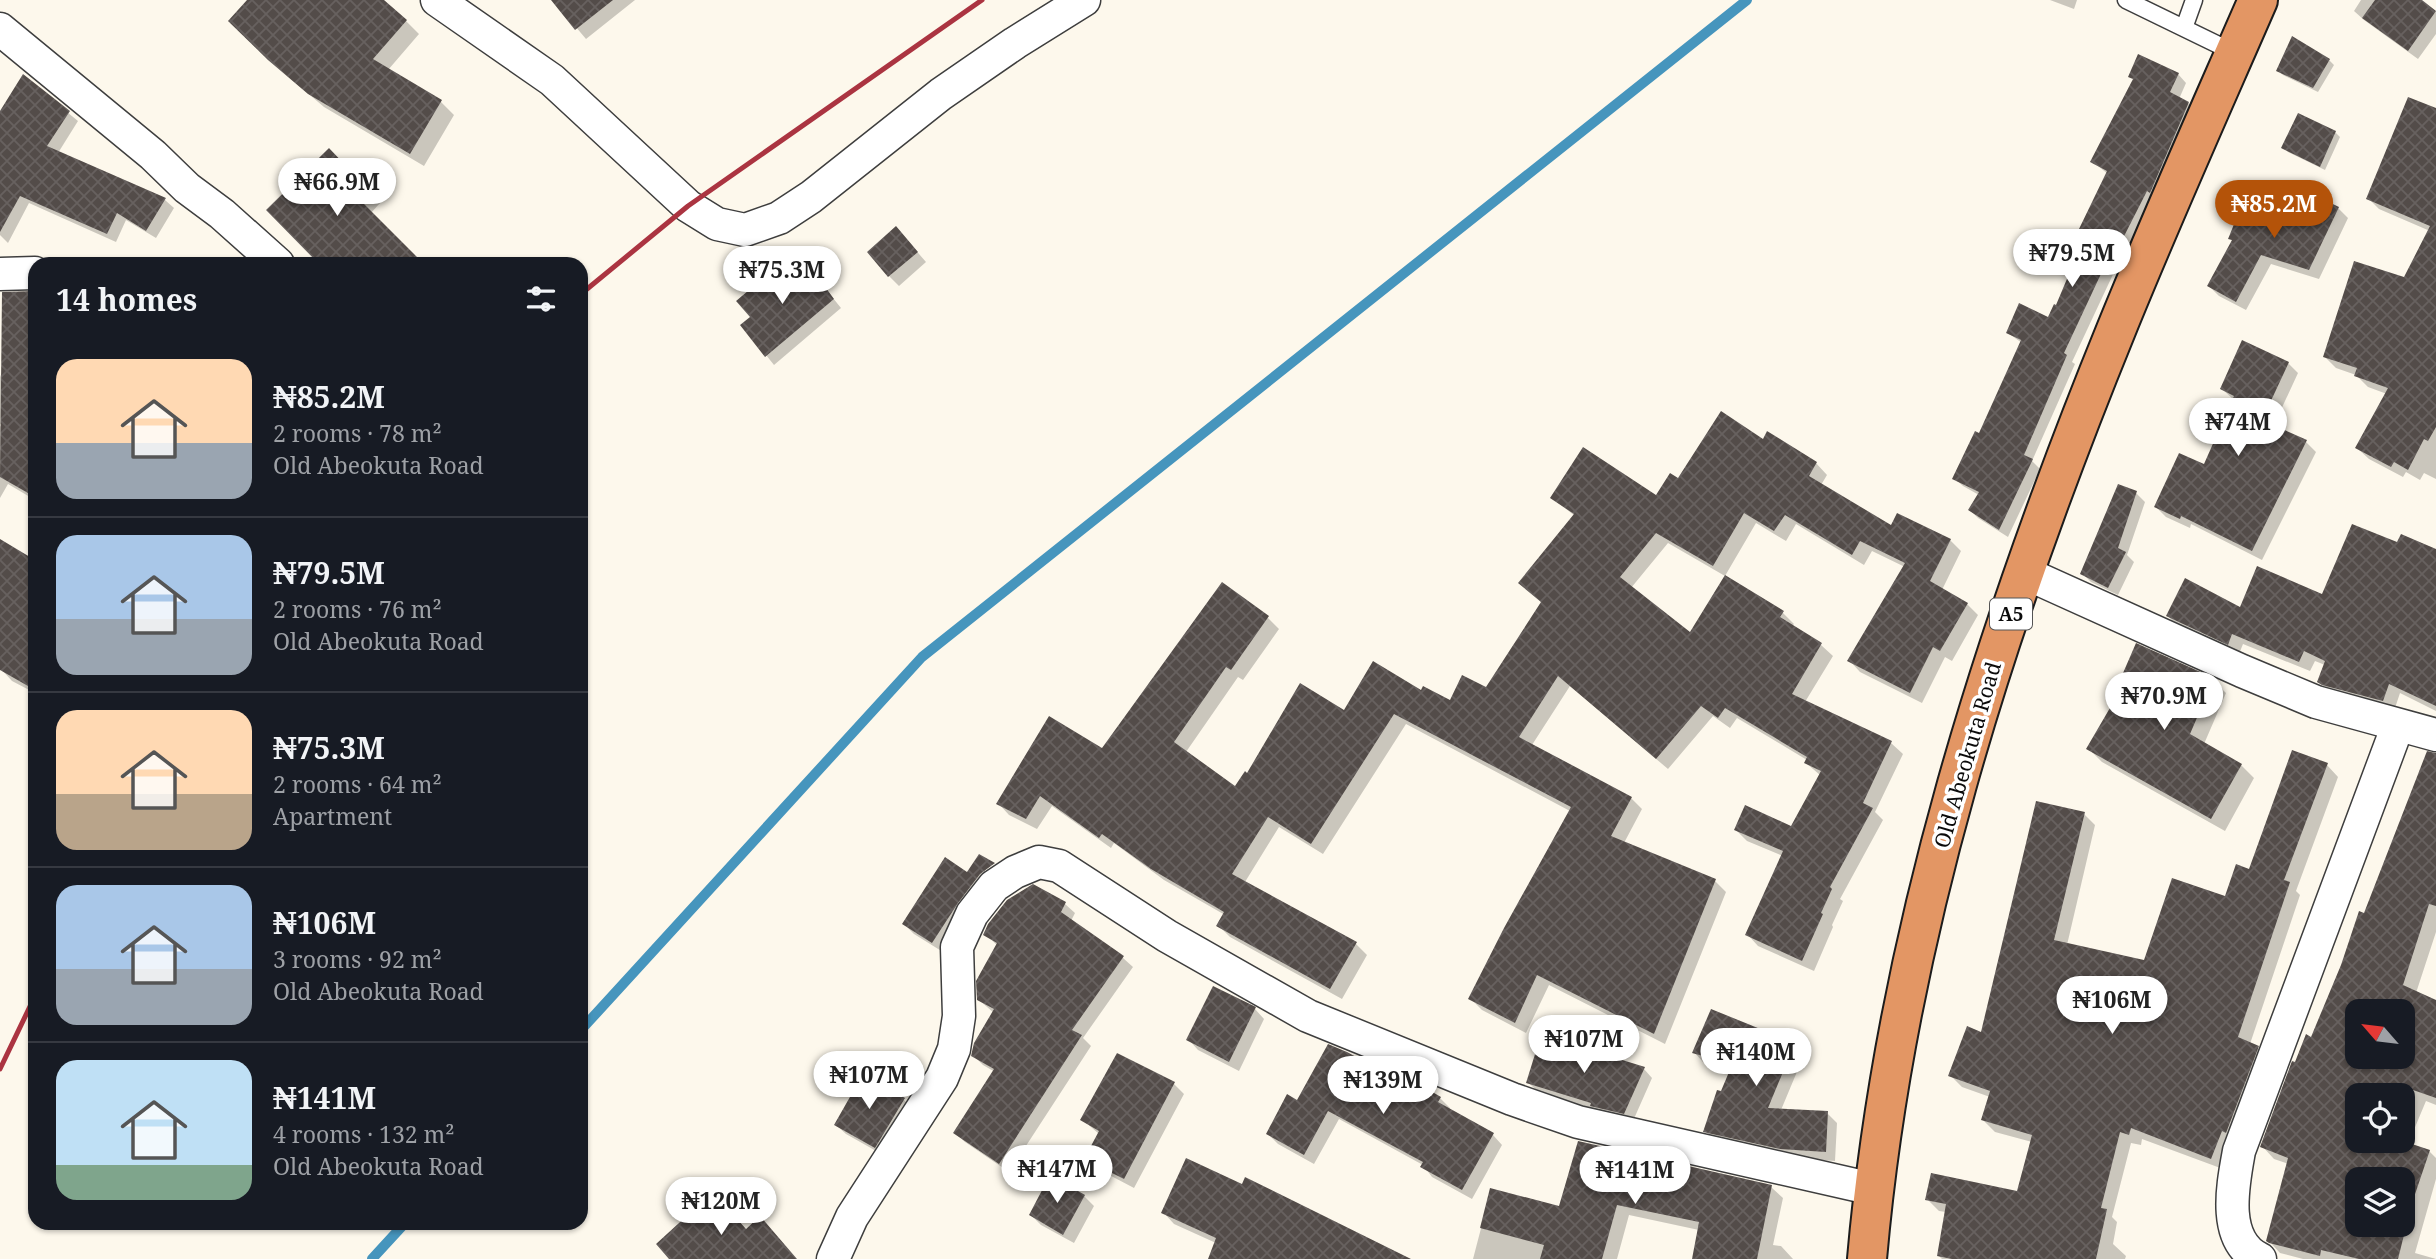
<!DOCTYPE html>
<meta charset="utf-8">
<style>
body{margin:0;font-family:"Noto Serif",serif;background:#20242c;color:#f1f3f6;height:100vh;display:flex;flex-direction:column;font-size:26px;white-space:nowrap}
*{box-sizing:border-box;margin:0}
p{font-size:23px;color:#9ea1a6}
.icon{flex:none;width:38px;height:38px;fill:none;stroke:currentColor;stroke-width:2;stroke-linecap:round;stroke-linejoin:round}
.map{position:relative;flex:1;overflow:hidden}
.panel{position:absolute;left:28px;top:257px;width:560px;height:973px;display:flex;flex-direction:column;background:#171b24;border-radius:21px;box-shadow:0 2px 5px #0004}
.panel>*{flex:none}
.needle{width:46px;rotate:298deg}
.buttons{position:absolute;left:2345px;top:999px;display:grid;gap:14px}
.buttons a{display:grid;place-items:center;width:70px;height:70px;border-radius:14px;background:#171b24;box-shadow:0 2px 5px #0004;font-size:35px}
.price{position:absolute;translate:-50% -60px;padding:0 16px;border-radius:24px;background:#fff;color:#222;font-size:23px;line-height:46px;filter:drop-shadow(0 2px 4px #0008)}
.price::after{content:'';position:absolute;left:50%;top:42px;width:21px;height:16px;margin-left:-10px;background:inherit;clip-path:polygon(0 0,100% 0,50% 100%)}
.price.active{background:#b45309;color:#fff}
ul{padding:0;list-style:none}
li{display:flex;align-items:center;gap:21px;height:175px;padding:0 28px}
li+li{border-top:2px solid #363941}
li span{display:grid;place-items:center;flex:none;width:196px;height:140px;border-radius:21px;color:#555}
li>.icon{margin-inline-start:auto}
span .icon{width:84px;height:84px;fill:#fffc;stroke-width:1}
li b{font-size:30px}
h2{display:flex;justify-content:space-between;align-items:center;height:84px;padding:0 28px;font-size:30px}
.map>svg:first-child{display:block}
</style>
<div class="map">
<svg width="2436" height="1259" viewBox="0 0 2436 1259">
<defs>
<pattern id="building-cross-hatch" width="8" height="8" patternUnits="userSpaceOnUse" patternTransform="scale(1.75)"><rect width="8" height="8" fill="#534c49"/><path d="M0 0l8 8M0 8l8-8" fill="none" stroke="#67615f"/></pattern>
</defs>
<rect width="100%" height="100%" fill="#fdf8ec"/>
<path fill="#0003" fill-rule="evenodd" d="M250,0H382L406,21L419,34L388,70L441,102L454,115L424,166L324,107L284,73Z
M553,0H635L586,39Z
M2050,0H2077L2074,9Z
M2361,0H2418L2436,12V34L2418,59L2364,20L2354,11Z
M2329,60L2334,65L2318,92L2283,75L2278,71Z
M2178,74L2186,83L2179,99L2188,103L2197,112L2126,255L2123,253L2072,362L2075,364L2032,461L2040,469L2008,537L1978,518L1970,510L1979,495L1963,486L1954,478L1980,436L2022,343L2008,333L2049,319L2057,307L2078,256L2074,252L2108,174L2093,162Z
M24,77L78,121L58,153L165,200L174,208L156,238L126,220L116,242L29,203L8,243L0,235V114Z
M2436,109V479L2424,473L2420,480L2406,472L2403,477L2369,459L2357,448L2387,394L2368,387L2356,375L2336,368L2325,357L2405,280L2430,231L2379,209L2368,198Z
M2335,132L2340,137L2325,170L2288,152L2284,148Z
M329,151L380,203L371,213L422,264H331L324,257L321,264L269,210Z
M2338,208L2348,218L2319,279L2271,264L2246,310L2219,296L2209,286L2233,242L2230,238Z
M906,239L926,262L899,286L889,276Z
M812,272L841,308L774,365L742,325Z
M35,293V430L0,424V377Z
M2288,363L2298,373L2273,427L2306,442L2316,452L2262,560L2191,524L2190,528L2166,517L2156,507L2205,466L2234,400L2222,389Z
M0,426L35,446V500L8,484L0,498Z
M1763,442L1816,463L1827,475L1821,485L1892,528L1950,540L1961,551L1942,590L1967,604L1978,615L1952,661L1945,657L1922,703L1860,672L1849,660L1905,567L1872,551L1864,565L1796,524L1786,541L1756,523L1725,576L1668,543L1631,588L1690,634L1782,612L1794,624L1792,626L1821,645L1833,656L1805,702L1891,743L1903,754L1875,812L1883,820L1840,899L1843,901L1832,925L1833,927L1814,971L1758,946L1747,934L1783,856L1747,841L1736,830L1792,828L1820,775L1806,763L1807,760L1737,718L1730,728L1713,716L1668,769L1570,686L1532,745L1631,798L1642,809L1624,843L1715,881L1726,892L1665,1044L1549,985L1526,1033L1482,1010L1471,999L1570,811L1406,724L1323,854L1279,827L1245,882L1356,944L1367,955L1342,999L1230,937L1219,926L1225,915L1164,880L1114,843L1111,848L1052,806L1037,829L1009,815L998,803L1102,750L1223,585L1268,618L1279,629L1243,680L1238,677L1186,752L1236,789L1247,775L1344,712L1422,693L1451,703L1486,689L1542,603L1520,583L1575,516L1552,498H1657L1679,481Z
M2136,493L2145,502L2127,555L2134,562L2118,595L2091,582L2082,573Z
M2398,544L2436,551V711L2400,693L2394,711L2330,693L2319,682L2325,665L2315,661L2310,671L2243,644L2239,654L2178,627L2168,616L2241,609L2323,596Z
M0,558L35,578V693L12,681L1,669Z
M2213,680L2226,693L2204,744L2241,765L2254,778L2225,831L2102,762L2089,749Z
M2327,765L2338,777L2296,891L2300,895L2250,1044L2258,1048L2269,1059L2223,1169L2142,1139L2141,1145L2131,1143L2112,1217L2117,1222L2113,1244L2126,1256L2125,1259H1942L1939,1256L1946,1212L1939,1211L1927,1199L2019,1193L2032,1142L1995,1132L1983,1120L1990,1097L1962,1087L1950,1075L1982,1034L2084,814L2095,825L2067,945L2145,962L2226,898L2250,871Z
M2436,782V932L2416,993L2436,1001V1105L2426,1101L2408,1144L2429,1151L2436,1158V1179L2415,1253L2436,1259H2303L2280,1253L2268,1240L2289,1164L2274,1159L2262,1146L2296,1064L2312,1039L2365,915ZM2357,1012H2403V1057H2357ZM2357,1096H2403V1141H2357ZM2357,1180H2403V1225H2357Z
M995,865L1004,874L943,952L914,934L904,924L968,874L985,869V873Z
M1033,886L1065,904L1075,913L1071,921L1123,958L1133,967L1083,1038L1091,1046L1009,1172L965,1142L955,1133L995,1072L983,1065L973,1055L994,1013L979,1000L998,946L985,934Z
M1255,1009L1264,1019L1239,1071L1198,1050L1189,1040Z
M1794,1045L1804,1055L1781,1110L1827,1113L1837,1123L1835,1161L1791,1158L1715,1141L1705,1131L1730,1073L1725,1068L1703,1062L1694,1052Z
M1644,1069L1652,1078L1633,1121L1600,1114L1596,1110L1537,1091L1528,1082Z
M1174,1084L1184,1094L1134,1188L1096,1168L1087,1158L1099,1134L1083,1120Z
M1400,1084L1440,1098L1450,1108L1449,1110L1493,1135L1502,1145L1472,1199L1432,1177L1423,1165L1339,1119L1314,1164L1278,1144L1268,1134L1297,1102Z
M903,1099L913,1109L885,1156L846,1134L836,1125Z
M1771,1187L1783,1198L1773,1245L1781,1246L1793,1259H1694L1699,1230L1629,1215L1617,1259H1473L1491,1190L1560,1209Z
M1084,1196L1094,1206L1074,1243L1041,1225L1031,1215Z
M1163,1212L1407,1259H1210L1216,1243L1174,1224Z"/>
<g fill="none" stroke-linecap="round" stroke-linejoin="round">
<path stroke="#4695bd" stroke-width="10" d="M581,1030L922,657L1747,0
M372,1259L405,1223"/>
</g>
<path fill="url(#building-cross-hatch)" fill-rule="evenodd" d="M247,0H384L407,20L373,59L442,100L410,154L308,94L268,60L228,21Z
M551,0H613L575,30Z
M2375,0H2422L2436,11L2408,51L2362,18Z
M2292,36L2330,59L2313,88L2276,71Z
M2138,54L2179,73L2170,92L2189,102L2150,193L2147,191L2118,248L2114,246L2064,353L2067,355L2024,455L2033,459L1999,530L1968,510L1979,492L1952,479L1975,431L1979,433L2021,340L2006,333L2019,303L2048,317L2054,304L2056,305L2077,255L2072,252L2081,230L2079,229L2107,171L2090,162L2133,79L2128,77Z
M23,74L70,111L47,146L166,198L146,231L117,213L107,234L20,196L0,232V111Z
M2408,97L2436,108V427L2428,441L2424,439L2408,470L2394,462L2391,467L2355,448L2388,388L2354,376L2357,368L2323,357L2354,261L2404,277L2430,226L2366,199Z
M2298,113L2336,131L2320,167L2281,148Z
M329,148L369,190L359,199L424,264H319L266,210Z
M2291,184L2339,207L2309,270L2261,255L2236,302L2207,286L2232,240L2228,239L2239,212L2272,225Z
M896,226L918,252L888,277L867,252Z
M785,260L800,278L812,269L834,299L765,357L740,325L750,317L736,301Z
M35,291V497L0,477L2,292Z
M2242,340L2289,362L2262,420L2307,440L2252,551L2181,516L2180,519L2154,507L2179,453L2204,464L2234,396L2220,389Z
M1721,411L1763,439L1767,431L1817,462L1809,476L1891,525L1897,513L1951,539L1930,581L1968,603L1940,651L1933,647L1910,693L1847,661L1905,563L1860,541L1852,555L1785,515L1774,531L1744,513L1713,566L1656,533L1620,577L1690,632L1725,575L1784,611L1780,617L1822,643L1792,694L1892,741L1863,803L1873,808L1830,887L1832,889L1821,913L1823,914L1802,961L1745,935L1783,851L1734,830L1745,805L1791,826L1821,771L1804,763L1807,757L1725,708L1718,718L1701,706L1656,759L1558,676L1519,737L1632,797L1611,836L1716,879L1654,1034L1537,975L1515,1023L1468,999L1504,928L1571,807L1394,714L1311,844L1268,817L1232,874L1357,942L1330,989L1216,926L1224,912L1151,869L1102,834L1099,838L1040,796L1026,819L996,804L1049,716L1102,748L1222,582L1269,616L1231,670L1226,667L1174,742L1235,786L1245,771L1247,773L1300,683L1344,710L1373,661L1421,690L1423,686L1450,700L1462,675L1486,687L1541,602L1518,583L1574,514L1550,498L1583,447L1656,495L1670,473L1678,478Z
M2118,484L2137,491L2118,548L2126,552L2108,588L2080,574Z
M2352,524L2397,542L2401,534L2436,549V706L2389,684L2383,701L2322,685L2317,682L2325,661L2304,651L2299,662L2232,634L2228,645L2166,616L2185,578L2240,607L2257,566L2322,594Z
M0,539L35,560V690L0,670Z
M2136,643L2214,678L2190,734L2242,764L2211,819L2086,749L2121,689L2117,687Z
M2292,750L2328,763L2284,880L2290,882L2238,1037L2259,1046L2226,1133L2222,1131L2211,1159L2131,1128L2129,1135L2120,1132L2101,1208L2107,1209L2096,1259H1952L1937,1256L1946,1204L1925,1200L1931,1173L2017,1191L2032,1135L1981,1120L1990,1091L1948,1076L1967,1026L1981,1032L2036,801L2085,812L2054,940L2144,960L2172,878L2225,896L2236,864L2249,869Z
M2427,751L2436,753V906L2429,904L2403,985L2436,1000V1098L2413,1090L2403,1116V1096H2357V1141H2403L2430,1150L2412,1203L2398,1259H2359L2321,1250L2320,1256L2269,1243L2266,1241L2288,1158L2260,1147L2292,1061L2295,1062L2306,1034L2311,1037L2341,965L2359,911L2364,913ZM2357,1012H2403V1057H2357ZM2357,1180H2403V1225H2357Z
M979,854L995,863L980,874L958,903L932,943L902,924L945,857L967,872Z
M1033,884L1066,902L1061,912L1124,956L1072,1030L1082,1035L999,1164L953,1133L994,1069L971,1056L974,1043L994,1009L977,1000L976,981L997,943L983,935L988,924L1007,900Z
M1213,986L1256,1007L1229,1062L1186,1040Z
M1711,1009L1795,1043L1768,1108L1828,1111L1826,1152L1780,1149L1703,1132L1717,1090L1721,1091L1729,1072L1723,1069L1725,1062L1692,1053Z
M1541,1035L1645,1067L1624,1114L1590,1106L1591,1103L1526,1083Z
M1328,1044L1347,1052L1400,1081L1403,1075L1441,1097L1438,1102L1494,1133L1462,1190L1420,1167L1423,1162L1328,1111L1304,1155L1266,1134L1287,1094L1297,1100Z
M1117,1053L1175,1082L1124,1179L1084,1159L1099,1131L1080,1120Z
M863,1074L905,1098L875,1148L834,1125Z
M1578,1141L1772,1185L1757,1259H1692L1699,1222L1617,1205L1602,1259H1540L1544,1245L1480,1228L1490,1188L1559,1206Z
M1186,1158L1242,1184L1245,1177L1411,1259H1208L1216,1238L1161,1213Z
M1050,1175L1085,1195L1063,1235L1029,1215Z
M713,1192L746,1229L760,1216L797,1259H669L656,1244Z"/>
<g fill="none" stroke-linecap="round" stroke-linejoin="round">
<g stroke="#3e3e3e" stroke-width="19">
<path id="lane" d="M2126,0L2235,53
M2184,28L2194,0"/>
</g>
<g stroke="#3e3e3e" stroke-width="35">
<path id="street" d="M437,0L552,80L688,206L717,224L745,230L779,218L811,197L941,94L1015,43L1084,0
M0,29L153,155L187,188L222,214L278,264
M0,274L35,273
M2025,573L2242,671L2316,702L2436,735
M833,1259L852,1217L942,1078L954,1049L959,1016L957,947L972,914L994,886L1015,872L1039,862L1059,866L1167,936L1308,1016L1512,1099L1578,1122L1873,1189
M2260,1259C2221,1241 2233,1184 2239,1151L2398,725"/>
</g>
<g stroke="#1c1c1c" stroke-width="42">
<path id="highway" d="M1867,1259C1895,938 1995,627 2116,330C2161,219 2210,110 2258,0"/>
</g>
<use href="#lane" stroke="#fff" stroke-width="16"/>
<use href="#street" stroke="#fff" stroke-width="32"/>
<use href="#highway" stroke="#e39664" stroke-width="38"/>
<path stroke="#ab3441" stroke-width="5" d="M581,294L688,206L982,0
M0,1069L35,996"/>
</g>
<g text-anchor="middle" stroke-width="7" stroke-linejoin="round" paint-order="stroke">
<rect fill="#fff" stroke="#545454" stroke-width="2" x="1990" y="598.5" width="42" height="31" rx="5"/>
<g font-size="19" font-weight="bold" fill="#0b0b0b">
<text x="2011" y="621">A5</text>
</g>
<g font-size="21" fill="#0b0b0b" stroke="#fff">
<text transform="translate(1968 755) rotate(-74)" y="7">Old Abeokuta Road</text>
</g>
</g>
</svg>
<div class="buttons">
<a><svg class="needle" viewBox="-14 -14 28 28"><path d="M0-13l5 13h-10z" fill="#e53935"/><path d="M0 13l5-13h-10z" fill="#9ea1a6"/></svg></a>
<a><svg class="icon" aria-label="locate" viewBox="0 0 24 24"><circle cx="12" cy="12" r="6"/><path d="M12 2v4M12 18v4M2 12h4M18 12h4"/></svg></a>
<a><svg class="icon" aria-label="layers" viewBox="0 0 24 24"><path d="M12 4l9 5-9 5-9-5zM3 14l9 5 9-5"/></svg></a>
</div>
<b class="price" style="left:337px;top:218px">₦66.9M</b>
<b class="price active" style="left:2274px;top:240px">₦85.2M</b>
<b class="price" style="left:2072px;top:289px">₦79.5M</b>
<b class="price" style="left:782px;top:306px">₦75.3M</b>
<b class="price" style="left:2238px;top:458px">₦74M</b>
<b class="price" style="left:2164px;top:732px">₦70.9M</b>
<b class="price" style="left:2112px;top:1036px">₦106M</b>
<b class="price" style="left:1584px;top:1075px">₦107M</b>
<b class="price" style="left:1756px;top:1088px">₦140M</b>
<b class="price" style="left:869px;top:1111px">₦107M</b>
<b class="price" style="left:1383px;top:1116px">₦139M</b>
<b class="price" style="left:1057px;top:1205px">₦147M</b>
<b class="price" style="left:1635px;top:1206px">₦141M</b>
<b class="price" style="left:721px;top:1237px">₦120M</b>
<section class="panel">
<h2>14 homes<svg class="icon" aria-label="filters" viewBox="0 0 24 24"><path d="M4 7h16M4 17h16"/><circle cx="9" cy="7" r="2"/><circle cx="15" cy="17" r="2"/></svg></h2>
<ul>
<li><span style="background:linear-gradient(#ffd9b3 60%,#9aa5b1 0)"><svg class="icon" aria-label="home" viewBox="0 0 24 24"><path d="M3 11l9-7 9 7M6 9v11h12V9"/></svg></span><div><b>₦85.2M</b><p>2 rooms · 78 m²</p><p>Old Abeokuta Road</p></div></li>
<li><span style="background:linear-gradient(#a9c7e8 60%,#9aa5b1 0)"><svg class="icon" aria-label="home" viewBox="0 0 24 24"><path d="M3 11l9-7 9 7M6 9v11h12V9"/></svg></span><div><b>₦79.5M</b><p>2 rooms · 76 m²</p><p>Old Abeokuta Road</p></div></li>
<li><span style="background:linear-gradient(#ffd9b3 60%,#b9a48a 0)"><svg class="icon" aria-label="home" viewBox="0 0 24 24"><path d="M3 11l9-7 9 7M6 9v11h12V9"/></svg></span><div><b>₦75.3M</b><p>2 rooms · 64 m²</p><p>Apartment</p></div></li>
<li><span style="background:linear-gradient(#a9c7e8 60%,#9aa5b1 0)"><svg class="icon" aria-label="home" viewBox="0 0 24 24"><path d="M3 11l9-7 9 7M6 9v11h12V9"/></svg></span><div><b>₦106M</b><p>3 rooms · 92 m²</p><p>Old Abeokuta Road</p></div></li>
<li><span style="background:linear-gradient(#bfe0f5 75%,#7fa58c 0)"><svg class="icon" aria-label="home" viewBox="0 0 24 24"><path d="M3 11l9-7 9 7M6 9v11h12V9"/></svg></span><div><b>₦141M</b><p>4 rooms · 132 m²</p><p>Old Abeokuta Road</p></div></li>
</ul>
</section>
</div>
